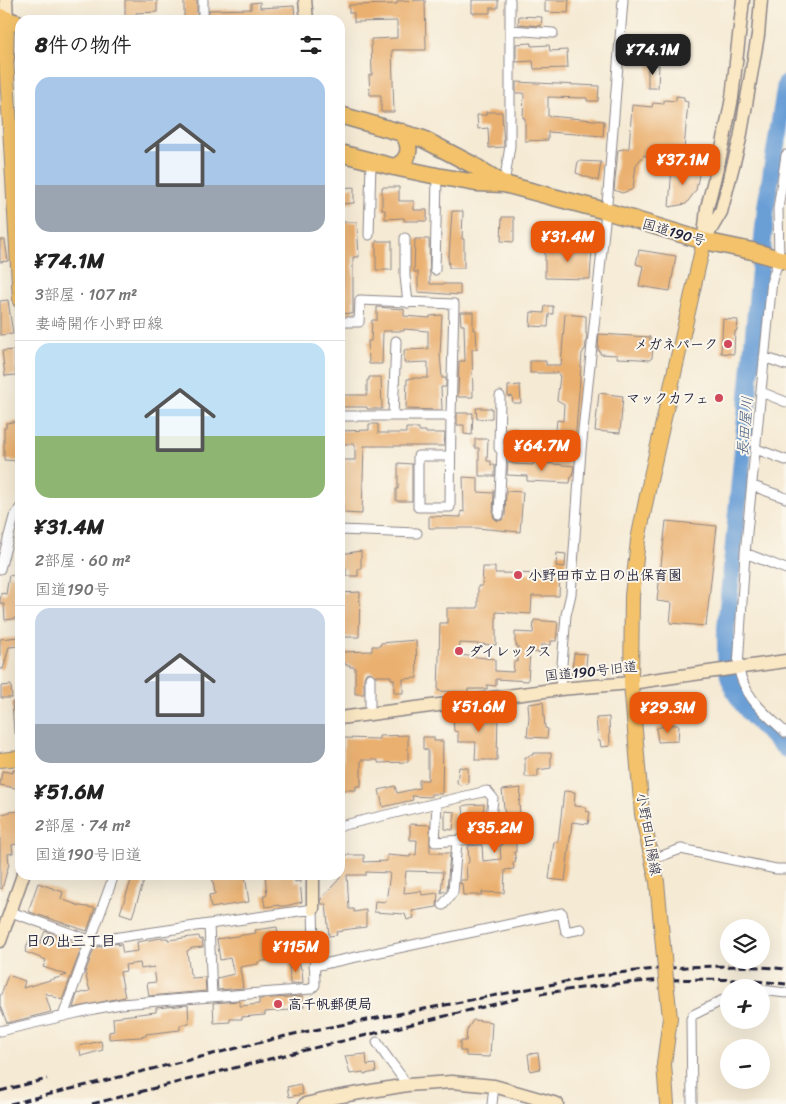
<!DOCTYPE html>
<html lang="ja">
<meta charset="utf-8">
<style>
body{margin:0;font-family:Sriracha,"Klee One",sans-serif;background:#f2f2f2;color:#222;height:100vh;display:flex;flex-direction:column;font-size:19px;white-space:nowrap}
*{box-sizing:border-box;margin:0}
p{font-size:16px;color:#767676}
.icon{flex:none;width:28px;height:28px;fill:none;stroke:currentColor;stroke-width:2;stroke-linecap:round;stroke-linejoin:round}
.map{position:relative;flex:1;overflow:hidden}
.drawer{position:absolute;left:15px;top:15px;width:330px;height:865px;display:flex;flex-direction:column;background:#fff;border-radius:15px;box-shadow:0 5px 20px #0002}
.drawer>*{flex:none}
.tools{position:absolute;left:720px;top:919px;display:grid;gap:10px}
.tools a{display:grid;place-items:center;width:50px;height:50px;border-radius:50%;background:#fff;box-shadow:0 5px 20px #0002;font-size:25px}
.price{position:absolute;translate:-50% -42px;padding:0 11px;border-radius:10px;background:#ea580c;color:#fff;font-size:16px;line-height:32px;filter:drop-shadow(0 1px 2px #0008)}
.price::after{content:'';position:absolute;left:50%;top:30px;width:15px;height:11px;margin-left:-8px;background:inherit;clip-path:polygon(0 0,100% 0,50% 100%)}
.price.selected{background:#222;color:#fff}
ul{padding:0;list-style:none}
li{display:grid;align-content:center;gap:10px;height:265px;padding:0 20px}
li+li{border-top:1px solid #e0e0e0}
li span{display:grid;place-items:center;height:155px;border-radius:15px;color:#555}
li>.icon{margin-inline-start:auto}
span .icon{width:90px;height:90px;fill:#fffc;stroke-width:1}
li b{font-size:21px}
h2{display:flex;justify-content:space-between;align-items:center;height:60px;padding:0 20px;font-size:21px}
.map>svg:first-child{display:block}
</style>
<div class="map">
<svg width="786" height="1104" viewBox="0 0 786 1104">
<rect width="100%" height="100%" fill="#fbf7ec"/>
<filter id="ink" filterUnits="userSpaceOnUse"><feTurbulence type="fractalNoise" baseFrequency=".02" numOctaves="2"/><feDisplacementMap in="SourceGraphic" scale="10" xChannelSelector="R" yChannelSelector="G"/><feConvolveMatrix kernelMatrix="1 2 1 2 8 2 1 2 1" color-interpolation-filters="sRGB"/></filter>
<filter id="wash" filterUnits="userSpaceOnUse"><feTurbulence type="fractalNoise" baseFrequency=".0096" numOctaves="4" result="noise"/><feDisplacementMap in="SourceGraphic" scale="20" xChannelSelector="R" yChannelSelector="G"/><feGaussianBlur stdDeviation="1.12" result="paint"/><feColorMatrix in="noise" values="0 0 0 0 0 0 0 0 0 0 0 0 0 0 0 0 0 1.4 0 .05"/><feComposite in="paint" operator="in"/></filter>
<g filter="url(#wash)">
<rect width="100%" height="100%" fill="#f5ead4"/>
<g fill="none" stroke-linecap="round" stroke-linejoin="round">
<path stroke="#6a9fd6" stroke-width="18" d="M786,84L766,207L726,628C726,645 725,663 730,679C739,708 765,729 786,749"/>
</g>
<g id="blocks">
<path fill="#eab070" d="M125,0H157V12L136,13V20H125Z
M184,0H197V20H184Z
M425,0L426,50H392L394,112H381V95H370L369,75H372L371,39L397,38V21L354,22V13H349V5L397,4V1Z
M472,0H498V8H490V13H472Z
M545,0H569L568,13L545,12Z
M260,2V8L294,6L295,18L273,19L272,15L245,17V20H209V10L251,9V3Z
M519,16L542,17L541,26L518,24Z
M531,43V46L549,45L550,51L567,50L568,68L534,69L533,61L516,62V44Z
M648,64L659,65L658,88H648Z
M516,82L599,86L598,101H587V98L548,97V116L604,121L603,136L548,132V140L525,141V118H523L524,93H516Z
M676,96L684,97V101L688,102L684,150H680L673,156L661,159L649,158L644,155L636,165L633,188L631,190L622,193L614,190L618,150L629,148L632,105L652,107L653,103L664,104V100L676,101Z
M486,112H502L504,147L489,148L488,128L478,129L477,115H486Z
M578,161L601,162L598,181L576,173Z
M672,167L700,170L696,190L686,204L669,207Z
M354,187V203L340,204V188Z
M382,187H399V201H414V210H427V221H404V218L385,219V210H382Z
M452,211H463L462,239H464V268H449L448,256H449Z
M502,217H514V242L501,241Z
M340,222H357L359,257H353V314L341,313V302H343V270L342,234H340Z
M415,239H429L430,284H460V295L418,292V272H414Z
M0,240H5L8,261L0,262Z
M376,241H392V270H376Z
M545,248H592L590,279L545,278Z
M639,250L676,256L670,291L639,286L643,266L636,264Z
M8,300L13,334L0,335V301Z
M545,306H553V314H549L548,327L530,326L531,312L544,313Z
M377,307L404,309V316L430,318V316L442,315L440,354L442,378H446V387H441L442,410L406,409L407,379H410V378H428V362L404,363V350L428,349V331L404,329V331H383L382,364H369L368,341H371L372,320H377Z
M460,312H473V330H476L477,349H472L473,397H458L459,361H465L464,325H461Z
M565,314L586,316V334H587L585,350H584L582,354L575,442L555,439L557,420L563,421L564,404L557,400L560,376H559V373H530V361H546V365H561Z
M723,319L738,320L737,331H735L734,354L721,353Z
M599,334L650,337V346H653L652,358L649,360L640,359L617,358V355L600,354V351H598Z
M14,350L16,375L5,376L2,351Z
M369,377H381L382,409H367V407H341L340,395H367V380H369Z
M520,385L521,403H513L512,396L508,397V386Z
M599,393L623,396L620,433L595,431Z
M476,408H492V418L477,419Z
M457,413H473L472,435L464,434V425H457Z
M20,421V461L4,460V428H6V423Z
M369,424H378V433H406V428H419V431H426V433H445L444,446H364L362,514L343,513V483H340V469H341L342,460H355V444H340V431L369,430Z
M506,429H518V439H505Z
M475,439H488L487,461H491V465H495V476H479V448H475Z
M508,462L514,464L533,465V462L574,466L572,477H571L570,483L527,481V476L507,475Z
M398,463L412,464V501H396V489H398Z
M463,477L478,478V492L493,493L494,490L493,515L494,518L498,521L502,520L505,516L506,491L523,492L520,532L477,528H429V516L461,517V511L464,512Z
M666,521L717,526L706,626L670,623L672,603L657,601Z
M361,551V569H358V576H346V569H340V554Z
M557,553L566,554L565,567L556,566Z
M483,567H495V573L560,574L559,596H532L531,614L496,612V645L460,643L459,655L495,659V671L513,672L514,662L518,661V646H516V643L515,642V632L533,633L534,620L558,622L556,641H551V645H541V653L530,652L528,681L496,679V686L487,685V689H468V692L438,691L440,623H447V608H478V586H482Z
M9,575L20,577V618L5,620L4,604L0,603L1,593L6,594Z
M360,592L359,637H340V593Z
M19,637L20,646L9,647L3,669H0V639Z
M416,640L417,678L403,679V693H394V679H391V676H376L370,672L366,673L364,678V694H355V667H350V665H345V662H340V652L372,651V646H380L381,643Z
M574,653L587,654L585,677L571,676Z
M11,685L12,698H1V686Z
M686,698L697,699L695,710L684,708Z
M20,701V733H14L12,702Z
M543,702L545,728L548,729L547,738L527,737L529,717L528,704Z
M476,712H498L497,760H475L476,742H458V732L454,731L453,717H456V713Z
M609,717L610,746L601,747L600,741H598L596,718Z
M671,725H679L678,741L658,742L656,728Z
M408,735V762L378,763V760H361V786H356V790H343L344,738L379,739V736Z
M423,737H434V741H443L442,794H431V797L412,796L413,800L383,807L379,790L395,786L397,793L419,788V780H428V750L423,749Z
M533,753H551V768L538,770V777H525V757H529V755H533Z
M459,767L468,768V784L459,785L457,782Z
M13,770L20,771V789L0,785L2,771L13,773Z
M521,788L520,800L519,801L520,817L516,836V852H514L516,862L513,863L514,869L505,870L504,893L482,892V895H463L462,883L460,884V880H467L466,865L469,862L468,846L482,845L483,861L501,859L500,846L502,845L503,825H506L502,790Z
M564,791L575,792L574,806L586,807V811L590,812L588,824L572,822L565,881L549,879L554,842H558Z
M484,804L482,832L465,834L463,806L467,805Z
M20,811V833L17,844L12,845L13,853L8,854L9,864L2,889L0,888V815L9,812Z
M445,811L455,812L453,830L445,829Z
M410,824L430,825V853H450L447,890L441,893L443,872L406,871L404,893L421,891L422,895L438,893L437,907L412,911L414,918L407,920L405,914L374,912L375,901L386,902L390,873L366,872V875H347L349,909H354V912L366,910V927L343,930V931L336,932L337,935L329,936L326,904H321V899L340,878V855H364V862L387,861V855L410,857V855H416L417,840H410Z
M133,875H146L132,917L120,913Z
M212,875H245L249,902L211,908L209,895L215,894Z
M265,875H294L295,882L300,881L302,902L285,906H279V905L265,907L263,895H267Z
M38,883L63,892L61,899L80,906L95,908L87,931L30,912L29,909Z
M277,927L281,958L258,962V964L240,967L243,988L218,990L217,978L234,974L230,958L220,960L217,939L256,933L255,930Z
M45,931L82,946L62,1000L45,993L51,1012L7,1023L0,1006V997L8,975L25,981L23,988L67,975L43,967L46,960L25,952L29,940L40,944Z
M199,936L200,940L202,939L203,947L192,948L187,951L190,974H191L192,978L205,977L206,991L149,996L147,983L156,982L154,967L141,969L140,963L125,965L126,971L120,972L125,997L73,1008L77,994L90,991L85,973L94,949L97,947L119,943L118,945L121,944L123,953L138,951L137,942L161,938H168V940Z
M299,961L301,969H302L303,983L290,984L289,964Z
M303,996L304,1007H289L290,1010L265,1012V1015L242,1017V1019H230V1022L214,1023L213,1003L240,1001V1006L259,1004V999Z
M188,1005L189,1024L180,1025V1030L146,1034V1036L140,1037L109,1039V1032L114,1031L113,1018L122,1017V1016L156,1012V1008Z
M473,1020L492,1022L490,1057L466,1056V1051H460V1041H466L467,1030Z
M101,1041L103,1050L81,1056L79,1046Z
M538,1053L540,1069L530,1071L528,1054Z
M366,1054L367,1065L375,1064L376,1072L364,1074L363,1072L350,1074L345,1056Z
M300,1084L303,1094L289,1097L287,1087Z"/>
</g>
</g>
<g filter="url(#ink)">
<use href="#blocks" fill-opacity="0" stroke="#8c8688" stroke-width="1"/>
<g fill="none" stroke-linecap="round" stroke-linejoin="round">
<g stroke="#8c8688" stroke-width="11">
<path id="street" d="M203,0V20
M510,30L553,33
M786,155L778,209L779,259L772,280L745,553L738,667C746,700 763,711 786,733
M504,184L510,146V0
M369,235L371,162
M405,238V276L408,303
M435,270L437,176
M340,322H359L360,300L454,304L451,416L450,507H418V456H450
M764,357L786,365
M761,392L786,402
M500,396L499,448L581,450
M340,416H451
M393,416L396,341
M499,448L502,451L499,515
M756,449L786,460
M753,486L786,498
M340,530L417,533
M745,553L786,569
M0,569L14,517L20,508
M370,678V714
M560,689L566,615L571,594L581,450L608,193L623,0
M340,826L487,791L493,798L489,838L435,842L437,804
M653,859L681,849L776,869H786
M443,905L453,892L457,841
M209,924L212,997
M314,966L562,913L566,932L581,929
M761,990L786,993
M63,1016L114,875
M0,1031L94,1009L121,1004L311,989L315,985L313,909L92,941L11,912
M377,1042C386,1058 398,1070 407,1085
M492,1104L494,1086
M692,1104L691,1019L693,1015L729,997"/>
</g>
<g stroke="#8c8688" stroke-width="15">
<path id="secondary" d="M6,0L7,20
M305,0L307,20
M704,236L707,208L723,144L732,98L743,0
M704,241L721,212L740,139L758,35L761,0
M340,718L560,689L631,683L786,661
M313,875V909
M0,941L23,875
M305,1104L336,1097L407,1085L452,1082L494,1086L557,1104"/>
</g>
<g stroke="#8c8688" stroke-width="16">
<path id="primary" d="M7,20L6,57L20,301
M0,760L20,758
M664,957L657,882L642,814L631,683L632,596L638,540L651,476L704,241
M667,1104L664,1064L670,1018L667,990"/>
</g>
<g stroke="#8c8688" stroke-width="19">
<path id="highway" d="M0,17L20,24
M0,37L6,57
M340,115L423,139L473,165L502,183
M340,153L394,167L437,176L476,183L504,184L606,211L704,241L752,251L786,261
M394,167C411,160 412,146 402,132"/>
</g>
<use href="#street" stroke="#fff" stroke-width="9"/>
<use href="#secondary" stroke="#fae7c3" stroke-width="12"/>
<use href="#primary" stroke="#f3c26a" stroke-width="14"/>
<use href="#highway" stroke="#f3c26a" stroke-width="16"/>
<path stroke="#22223b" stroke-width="3" stroke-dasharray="8 4" stroke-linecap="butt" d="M540,994C621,981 704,974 786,984
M0,1091L47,1079
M10,1104L294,1034L596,976C658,967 723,963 786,969
M92,1104L297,1052L520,998"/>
<g stroke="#8c8688" stroke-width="16" stroke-linecap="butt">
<path id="primary-bridge" d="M664,957L667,990"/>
</g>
<use href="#primary-bridge" stroke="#f3c26a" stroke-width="14"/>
</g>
</g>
<g fill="#d1495b" stroke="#fbf7ec" stroke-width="2">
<circle cx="728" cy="344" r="5"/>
<circle cx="719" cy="398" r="5"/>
<circle cx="518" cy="575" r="5"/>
<circle cx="459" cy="651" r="5"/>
<circle cx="278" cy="1004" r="5"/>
</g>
<g text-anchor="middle" stroke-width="4" stroke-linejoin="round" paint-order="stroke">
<g font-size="14" fill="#22223b" stroke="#fbf7ec">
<text transform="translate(674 232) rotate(16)" y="5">国道190号</text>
<text transform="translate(591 671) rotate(-6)" y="5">国道190号旧道</text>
<text transform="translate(649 834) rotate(80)" y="5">小野田山陽線</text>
</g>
<g font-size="14" font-weight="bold" fill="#22223b" stroke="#fbf7ec" text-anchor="start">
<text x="718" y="349" text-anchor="end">メガネパーク</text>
<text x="709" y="403" text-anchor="end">マックカフェ</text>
<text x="528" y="580">小野田市立日の出保育園</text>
<text x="469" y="656">ダイレックス</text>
<text x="288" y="1009">高千帆郵便局</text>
</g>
<g font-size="15" font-style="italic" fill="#425a81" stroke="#fbf7ec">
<text transform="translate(745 426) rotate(-85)" y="5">長田屋川</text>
</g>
<g font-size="15" font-weight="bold" fill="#22223b" stroke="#fbf7ec">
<text x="71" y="946">日の出三丁目</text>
</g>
</g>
</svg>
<div class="tools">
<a><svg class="icon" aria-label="layers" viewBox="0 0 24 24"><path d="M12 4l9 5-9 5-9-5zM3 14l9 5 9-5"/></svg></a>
<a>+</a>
<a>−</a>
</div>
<b class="price selected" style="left:653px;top:76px">¥74.1M</b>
<b class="price" style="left:683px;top:186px">¥37.1M</b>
<b class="price" style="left:568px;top:263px">¥31.4M</b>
<b class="price" style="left:542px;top:472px">¥64.7M</b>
<b class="price" style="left:479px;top:733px">¥51.6M</b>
<b class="price" style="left:668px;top:734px">¥29.3M</b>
<b class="price" style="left:495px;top:854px">¥35.2M</b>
<b class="price" style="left:296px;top:973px">¥115M</b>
<section class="drawer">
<h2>8件の物件<svg class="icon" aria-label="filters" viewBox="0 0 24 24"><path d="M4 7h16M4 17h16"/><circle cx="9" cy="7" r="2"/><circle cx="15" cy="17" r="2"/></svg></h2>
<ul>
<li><span style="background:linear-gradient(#a9c7e8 70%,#9aa5b1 0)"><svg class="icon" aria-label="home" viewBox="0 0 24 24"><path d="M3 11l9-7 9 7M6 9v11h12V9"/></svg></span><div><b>¥74.1M</b><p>3部屋 · 107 m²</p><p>妻崎開作小野田線</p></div></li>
<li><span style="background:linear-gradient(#bfe0f5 60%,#8fb573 0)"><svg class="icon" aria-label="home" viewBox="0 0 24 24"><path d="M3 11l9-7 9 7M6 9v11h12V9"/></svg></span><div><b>¥31.4M</b><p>2部屋 · 60 m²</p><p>国道190号</p></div></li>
<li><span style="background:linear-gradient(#c9d6e8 75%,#9aa5b1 0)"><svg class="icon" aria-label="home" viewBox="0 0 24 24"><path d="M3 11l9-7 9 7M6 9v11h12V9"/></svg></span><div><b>¥51.6M</b><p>2部屋 · 74 m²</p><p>国道190号旧道</p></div></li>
</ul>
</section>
</div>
